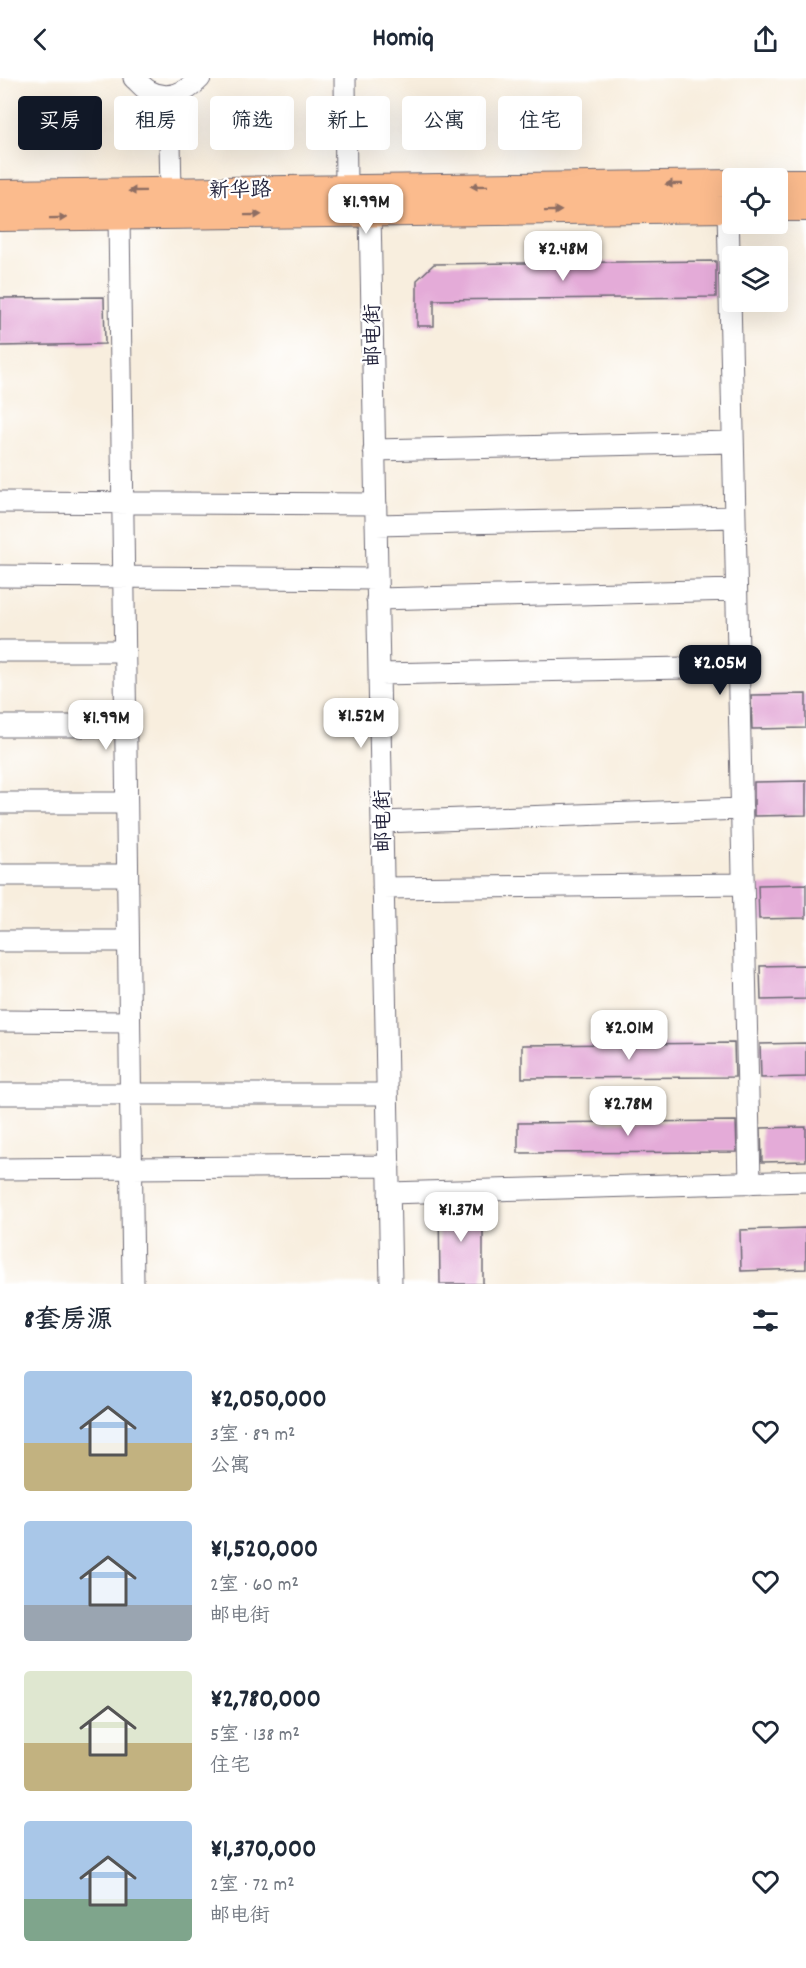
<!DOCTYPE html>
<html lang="zh">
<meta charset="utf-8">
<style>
body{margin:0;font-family:Dekko,"LXGW WenKai TC",sans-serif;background:#f6f6f7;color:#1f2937;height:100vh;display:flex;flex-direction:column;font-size:22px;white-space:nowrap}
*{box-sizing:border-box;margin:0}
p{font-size:20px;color:#747a83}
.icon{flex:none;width:33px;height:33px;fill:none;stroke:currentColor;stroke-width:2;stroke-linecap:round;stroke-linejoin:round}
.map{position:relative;height:1206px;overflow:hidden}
.sheet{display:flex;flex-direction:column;background:#fff;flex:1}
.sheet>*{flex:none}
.banner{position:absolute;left:18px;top:18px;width:771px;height:54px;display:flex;gap:12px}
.controls{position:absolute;left:722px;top:90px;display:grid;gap:12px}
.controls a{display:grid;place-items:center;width:66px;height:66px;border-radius:6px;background:#fff;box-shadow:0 6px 24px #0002;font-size:30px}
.price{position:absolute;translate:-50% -51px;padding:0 14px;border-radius:12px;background:#fff;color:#222;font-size:20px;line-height:39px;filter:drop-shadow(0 2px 3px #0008)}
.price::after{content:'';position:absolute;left:50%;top:36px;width:18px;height:14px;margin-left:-9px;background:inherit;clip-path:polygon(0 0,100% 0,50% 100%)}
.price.on{background:#111827;color:#fff}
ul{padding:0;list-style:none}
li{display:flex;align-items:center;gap:18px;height:150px;padding:0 24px}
li span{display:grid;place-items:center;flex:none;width:168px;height:120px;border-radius:6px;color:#555}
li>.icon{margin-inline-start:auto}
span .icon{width:72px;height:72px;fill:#fffc;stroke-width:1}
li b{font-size:26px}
h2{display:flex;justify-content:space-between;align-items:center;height:72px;padding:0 24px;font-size:26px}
.pill{padding:0 21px;border-radius:6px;background:#fff;box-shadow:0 6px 24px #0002;font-size:21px;line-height:54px}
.pill.on{background:#111827;color:#fff}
header{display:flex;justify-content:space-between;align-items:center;height:78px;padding:0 24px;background:#fff;font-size:27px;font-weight:700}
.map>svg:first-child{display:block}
</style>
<header><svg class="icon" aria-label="back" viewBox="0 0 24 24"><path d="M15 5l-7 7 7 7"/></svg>Homiq<svg class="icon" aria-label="share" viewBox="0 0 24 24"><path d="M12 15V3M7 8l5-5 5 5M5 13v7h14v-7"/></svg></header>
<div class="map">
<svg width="806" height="1206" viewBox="0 0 806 1206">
<rect width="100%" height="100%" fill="#fff"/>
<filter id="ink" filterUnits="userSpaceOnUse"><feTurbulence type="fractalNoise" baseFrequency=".0167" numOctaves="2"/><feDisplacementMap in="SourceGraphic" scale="12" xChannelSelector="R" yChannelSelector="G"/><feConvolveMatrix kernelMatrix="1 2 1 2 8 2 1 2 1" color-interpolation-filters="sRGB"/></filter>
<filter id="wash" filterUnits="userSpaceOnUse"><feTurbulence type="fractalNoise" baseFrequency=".008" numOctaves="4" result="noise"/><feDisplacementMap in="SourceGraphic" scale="24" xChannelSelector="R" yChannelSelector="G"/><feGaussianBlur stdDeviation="1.35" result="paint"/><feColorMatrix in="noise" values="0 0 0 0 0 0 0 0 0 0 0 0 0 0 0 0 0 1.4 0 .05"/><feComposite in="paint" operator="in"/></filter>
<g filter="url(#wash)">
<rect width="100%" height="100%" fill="#f8eede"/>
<g id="blocks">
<path fill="#e4abd8" d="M716,183V219L434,222V248H417V202L434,186Z
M104,219L105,266L0,268V220Z
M806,616V650L752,651L751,617Z
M806,703V737L754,738V704Z
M806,806V840L759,841L758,807Z
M806,887V921L761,922L760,888Z
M734,965L735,999L522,1000V967Z
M806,965V999L761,1000L760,966Z
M736,1043L737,1074L518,1075V1045Z
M806,1049V1083L762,1084L761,1050Z
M439,1124H483V1206H440Z
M806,1150V1191L741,1193L740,1152Z"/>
</g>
</g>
<g filter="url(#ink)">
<use href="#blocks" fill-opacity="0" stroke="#6d6974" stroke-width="1.5"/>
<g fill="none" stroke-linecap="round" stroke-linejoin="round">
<g stroke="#6d6974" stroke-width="23">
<path id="minor" d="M134,0C139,4 143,10 149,13C168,24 187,14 200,0
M345,0L346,110
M169,18L171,112
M728,131L750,1105
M370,135L391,1206
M119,139L133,1206
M374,372L733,364
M0,424L376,426
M376,447L735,439
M0,498L377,501
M377,521L736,512
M0,573H124
M379,596L738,589
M0,648H125
M0,725H126
M382,744L742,731
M0,797H127
M383,810L743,806
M0,863H128
M0,943L129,944
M0,1016H387
M0,1091L389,1088
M389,1115L806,1103"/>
</g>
<g stroke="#6d6974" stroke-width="28">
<path id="major" d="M777,104H806
M0,115L732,105
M777,130H806
M0,140L732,131"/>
</g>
<use href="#minor" stroke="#fff" stroke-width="21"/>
<use href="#major" stroke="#fbbb8d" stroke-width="26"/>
</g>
<defs><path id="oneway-solid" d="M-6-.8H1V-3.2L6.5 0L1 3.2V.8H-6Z" transform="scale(1.5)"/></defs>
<g fill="#8e6e64">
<use href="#oneway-solid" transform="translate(674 106) rotate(179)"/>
<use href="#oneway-solid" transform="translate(479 108) rotate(179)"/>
<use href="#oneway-solid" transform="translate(137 113) rotate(179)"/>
<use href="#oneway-solid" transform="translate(553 133) rotate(-1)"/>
<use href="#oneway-solid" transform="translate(253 137) rotate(-1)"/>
<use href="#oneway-solid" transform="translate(58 140) rotate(-1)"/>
</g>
</g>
<g text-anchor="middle" stroke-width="4.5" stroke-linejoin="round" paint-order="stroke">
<g font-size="21" fill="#22223b" stroke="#fff">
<text transform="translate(240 111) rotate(-1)" y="7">新华路</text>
<text transform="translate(372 257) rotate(-91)" y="7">邮电街</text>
<text transform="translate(382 743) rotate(-91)" y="7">邮电街</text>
</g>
</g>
</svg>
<div class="controls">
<a><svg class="icon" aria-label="locate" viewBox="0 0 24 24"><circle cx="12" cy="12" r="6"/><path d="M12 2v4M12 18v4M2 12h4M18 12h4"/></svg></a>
<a><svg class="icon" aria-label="layers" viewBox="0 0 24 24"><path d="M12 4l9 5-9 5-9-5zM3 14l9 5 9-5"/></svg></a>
</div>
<b class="price" style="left:366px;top:157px">¥1.99M</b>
<b class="price" style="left:563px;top:204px">¥2.48M</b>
<b class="price on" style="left:720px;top:618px">¥2.05M</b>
<b class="price" style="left:361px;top:671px">¥1.52M</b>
<b class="price" style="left:106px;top:673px">¥1.99M</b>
<b class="price" style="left:629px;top:983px">¥2.01M</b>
<b class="price" style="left:628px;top:1059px">¥2.78M</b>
<b class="price" style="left:461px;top:1165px">¥1.37M</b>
<div class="banner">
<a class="pill on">买房</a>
<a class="pill">租房</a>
<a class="pill">筛选</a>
<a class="pill">新上</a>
<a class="pill">公寓</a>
<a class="pill">住宅</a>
</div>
</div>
<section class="sheet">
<h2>8套房源<svg class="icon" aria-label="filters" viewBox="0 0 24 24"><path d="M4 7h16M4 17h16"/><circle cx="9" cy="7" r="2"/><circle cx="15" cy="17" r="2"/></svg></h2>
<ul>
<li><span style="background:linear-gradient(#a9c7e8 60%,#c2b280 0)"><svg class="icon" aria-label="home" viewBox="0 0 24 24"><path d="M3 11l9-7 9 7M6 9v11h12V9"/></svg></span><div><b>¥2,050,000</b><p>3室 · 89 m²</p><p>公寓</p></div><svg class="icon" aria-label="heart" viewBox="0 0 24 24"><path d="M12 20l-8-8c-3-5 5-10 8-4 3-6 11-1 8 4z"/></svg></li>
<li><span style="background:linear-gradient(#a9c7e8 70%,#9aa5b1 0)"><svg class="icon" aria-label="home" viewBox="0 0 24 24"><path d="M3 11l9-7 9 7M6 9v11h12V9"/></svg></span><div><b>¥1,520,000</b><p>2室 · 60 m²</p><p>邮电街</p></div><svg class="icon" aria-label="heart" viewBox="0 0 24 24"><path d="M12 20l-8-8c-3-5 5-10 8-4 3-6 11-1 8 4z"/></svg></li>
<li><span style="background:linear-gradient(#dfe7d0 60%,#c2b280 0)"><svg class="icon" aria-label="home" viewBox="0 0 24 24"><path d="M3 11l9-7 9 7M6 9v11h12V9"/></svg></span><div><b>¥2,780,000</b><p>5室 · 138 m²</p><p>住宅</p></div><svg class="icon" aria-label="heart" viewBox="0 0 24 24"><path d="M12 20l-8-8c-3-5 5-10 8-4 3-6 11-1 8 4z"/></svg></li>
<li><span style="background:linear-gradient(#a9c7e8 65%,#7fa58c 0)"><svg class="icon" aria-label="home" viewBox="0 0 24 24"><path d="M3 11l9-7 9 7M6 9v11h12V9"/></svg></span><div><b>¥1,370,000</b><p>2室 · 72 m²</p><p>邮电街</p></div><svg class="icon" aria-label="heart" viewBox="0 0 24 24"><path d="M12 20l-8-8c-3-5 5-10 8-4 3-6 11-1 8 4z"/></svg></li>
</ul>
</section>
